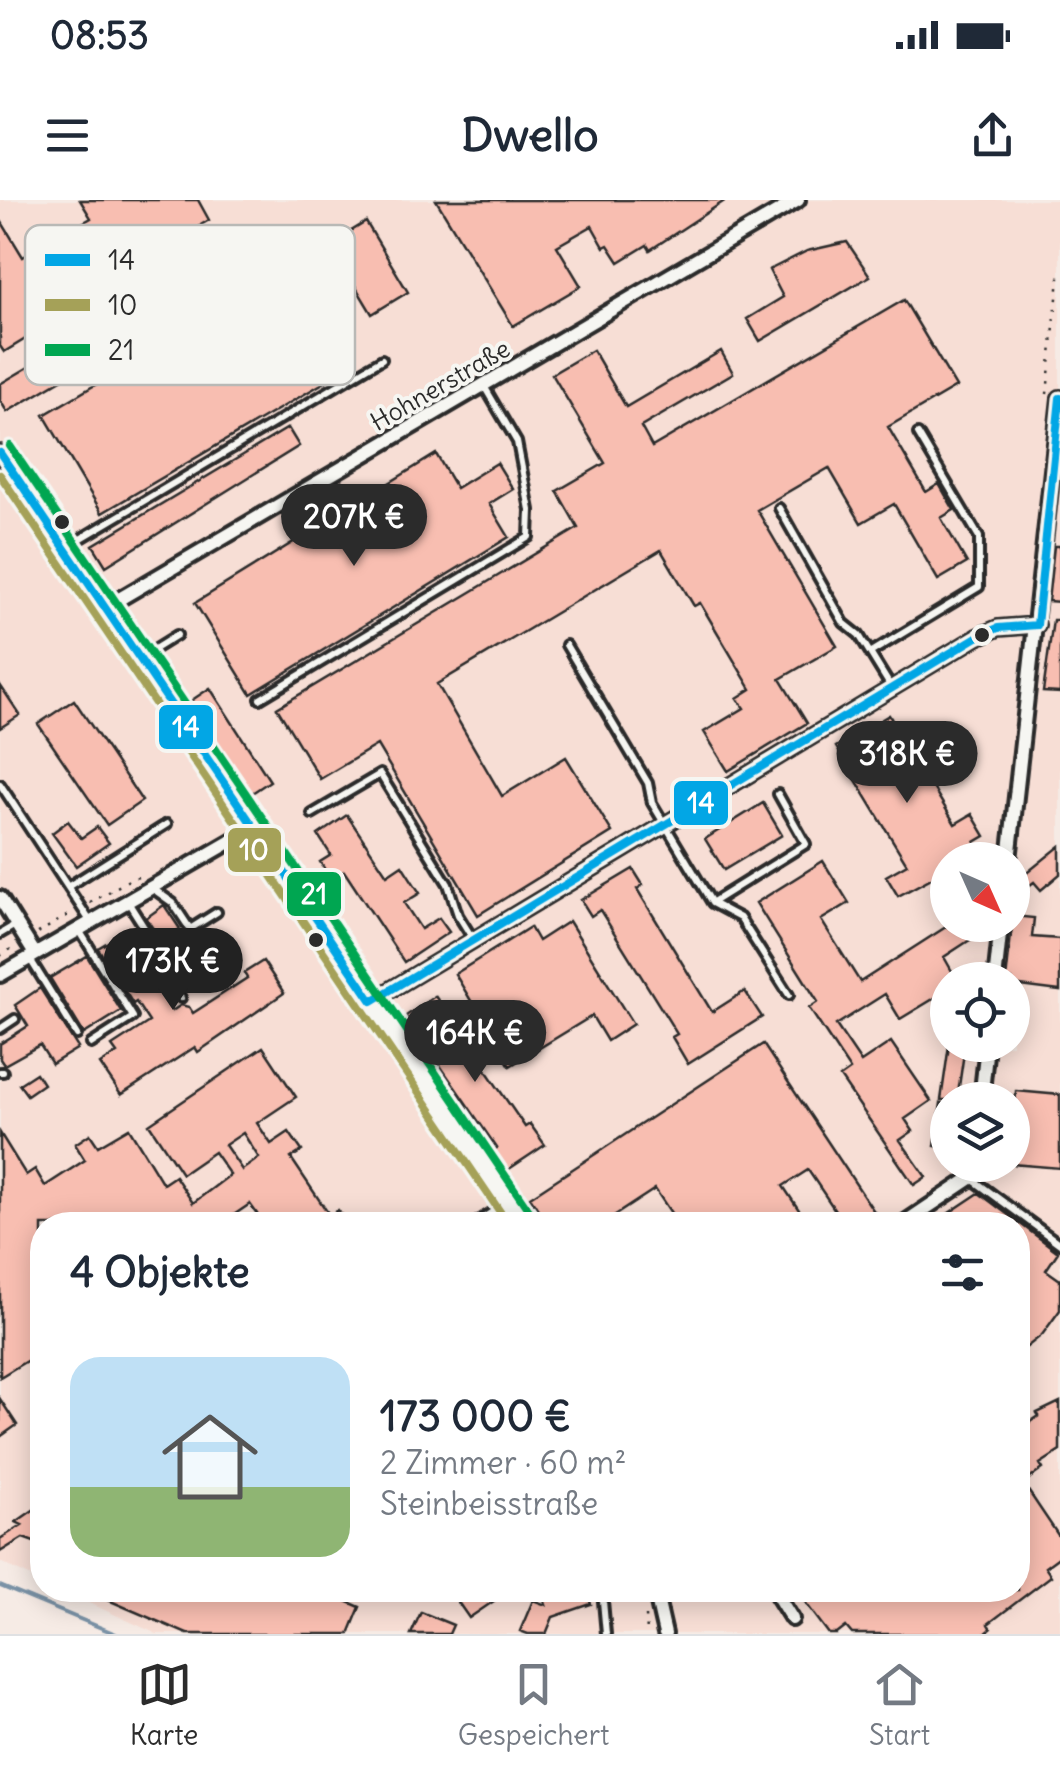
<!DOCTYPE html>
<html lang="de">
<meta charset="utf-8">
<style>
body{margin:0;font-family:Delius,sans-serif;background:#f2f2f3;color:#1f2937;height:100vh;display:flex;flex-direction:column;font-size:38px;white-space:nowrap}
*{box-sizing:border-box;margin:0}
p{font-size:32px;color:#747a83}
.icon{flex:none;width:55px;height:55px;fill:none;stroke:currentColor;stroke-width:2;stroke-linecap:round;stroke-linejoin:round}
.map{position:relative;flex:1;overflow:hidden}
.sheet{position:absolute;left:30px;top:1012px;width:1000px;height:390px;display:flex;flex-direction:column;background:#fff;border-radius:40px;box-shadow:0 5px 25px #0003}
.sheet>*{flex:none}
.needle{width:65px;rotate:135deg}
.buttons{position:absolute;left:930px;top:642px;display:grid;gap:20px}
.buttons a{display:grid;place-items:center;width:100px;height:100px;border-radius:50%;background:#fff;box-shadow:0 5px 25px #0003;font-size:50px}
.price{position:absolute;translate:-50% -85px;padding:0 22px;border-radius:35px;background:#2b2b2b;color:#fff;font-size:32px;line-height:65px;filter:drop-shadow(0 2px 5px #0008)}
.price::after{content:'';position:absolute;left:50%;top:60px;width:30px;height:22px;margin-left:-15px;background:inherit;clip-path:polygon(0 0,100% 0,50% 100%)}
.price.selected{background:#222;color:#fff}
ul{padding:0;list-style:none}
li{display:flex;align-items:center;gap:30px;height:250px;padding:0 40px}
li span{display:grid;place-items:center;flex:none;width:280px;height:200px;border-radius:30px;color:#555}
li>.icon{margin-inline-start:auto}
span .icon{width:120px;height:120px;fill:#fffc;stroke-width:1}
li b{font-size:42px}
h2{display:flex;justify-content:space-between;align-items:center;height:120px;padding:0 40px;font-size:42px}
.status{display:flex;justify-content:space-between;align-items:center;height:70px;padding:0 50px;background:#fff;direction:ltr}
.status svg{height:28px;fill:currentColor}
header{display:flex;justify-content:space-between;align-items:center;height:130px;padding:0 40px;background:#fff;font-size:45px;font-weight:700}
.menu{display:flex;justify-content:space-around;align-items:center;height:140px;border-top:2px solid #e0e1e3;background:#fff;font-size:28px;color:#747a83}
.menu a{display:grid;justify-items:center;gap:5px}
.menu .selected{color:#2b2b2b}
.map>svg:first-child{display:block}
</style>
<div class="status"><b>08:53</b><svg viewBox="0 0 49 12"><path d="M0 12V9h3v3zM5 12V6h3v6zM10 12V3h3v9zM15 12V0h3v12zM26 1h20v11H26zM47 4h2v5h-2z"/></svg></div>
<header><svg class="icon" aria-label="menu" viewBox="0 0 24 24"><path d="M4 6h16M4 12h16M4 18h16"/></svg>Dwello<svg class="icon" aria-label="share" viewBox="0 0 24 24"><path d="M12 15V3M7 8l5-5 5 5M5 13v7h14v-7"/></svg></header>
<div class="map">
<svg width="1060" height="1434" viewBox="0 0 1060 1434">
<rect width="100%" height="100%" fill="#f6ebe5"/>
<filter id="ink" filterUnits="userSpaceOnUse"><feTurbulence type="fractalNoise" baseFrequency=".01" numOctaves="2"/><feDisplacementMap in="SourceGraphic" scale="20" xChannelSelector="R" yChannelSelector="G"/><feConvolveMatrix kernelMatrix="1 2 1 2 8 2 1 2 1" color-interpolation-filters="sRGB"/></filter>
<g filter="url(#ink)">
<path fill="#f7ded5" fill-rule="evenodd" d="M0,0H1060V1434H157L61,1390H1018V1025H42V1382L0,1362ZM948,660H1012V725H948ZM948,780H1012V845H948ZM948,900H1012V965H948Z"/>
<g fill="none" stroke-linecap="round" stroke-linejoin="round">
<path stroke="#7a92a6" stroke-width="4" d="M0,1386L116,1434"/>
</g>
<path fill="#f8beb1" stroke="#2b2b2b" stroke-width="2.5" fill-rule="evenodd" d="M80,0H198L209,20L56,111L60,118L4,152L0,146V19L23,57L91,18Z
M436,0H726L650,50L647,45L619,62L608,45L604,47L592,26L557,46L581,86L513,126Z
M366,22L408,92L372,114L330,44Z
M847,42L870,76L760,141L747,119L783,97L769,70L807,51Z
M281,48L301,81L230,126L248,157L299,127L330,179L102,313L44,215L238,101L226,83Z
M164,87L178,111L7,212L0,200V184Z
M904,100L956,187L888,227L926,292L939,284L954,310L941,318L967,363L938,380L894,304L861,323L829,268L757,310L837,446L780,479L807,523L728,571L704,532L744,508L737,498L751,489L700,403L694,406L661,350L437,484L502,596L566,557L612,632L478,715L377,545L320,579L277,508L578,328L557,291L605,263L552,174L593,150L626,207L721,151L733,173L641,227L652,247Z
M288,228L299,246L106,366L93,345Z
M436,254L456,288L497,263L513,289L489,304L509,337L251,494L195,403Z
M1054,346H1060V402L1048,401Z
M1053,420H1060V493L1043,492Z
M0,485L20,515L0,528Z
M210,488L270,581L249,595L189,502Z
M74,500L142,601L107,625L38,524Z
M889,515L955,624L972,614L985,636L975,642L979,649L962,660H948V669L898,696L886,676L907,664L836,547Z
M763,603L782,635L724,670L705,639Z
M347,615L387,675L402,665L420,693L404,703L421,729L439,718L449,732L404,762L344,671L331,679L320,662L331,655L318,635Z
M68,621L81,638L97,627L109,643L76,666L52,633Z
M1060,646V674L1041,690L1034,682L1022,691L1013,684Z
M823,661L849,703L821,720L860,782L949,725H960L970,740L944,757L957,780H948V790L900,819L885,794L836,825L861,862L891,842L931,901L905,919L913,931L900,940L926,977L914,985L840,877L850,870L809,808L818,802L756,703Z
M633,669L643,685L637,689L712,812L745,791L762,817L688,864L672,837L677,834L600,710L591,716L581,700Z
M164,705L180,729L161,741L146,718Z
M1013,716L1034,718L1032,737L1060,739V791L1012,785V780H1006Z
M569,721L633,824L607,841L592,816L510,866L455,774L530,727L538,741Z
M135,726L158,767L160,777L153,782L172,811L181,805L189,807L193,813L247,778L244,773L263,761L284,793L198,852L195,847L121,895L100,864L117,853L112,846L149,822L136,802L133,804L98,748Z
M87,756L121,811L84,834L50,778Z
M40,788L78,848L52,864L40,845L4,865L0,859V844L28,826L15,805Z
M435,796L525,927L530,924L545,945L506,971L492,951L497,948L406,816Z
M763,844L877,1016L863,1025H845L808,970L783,986L809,1025H679L655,989L600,1025H548L530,997Z
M949,845L965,846L957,900H941Z
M263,847L296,897L257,923L271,944L289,932L302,951L291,958L330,1016L338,1010L348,1025H265L250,1004L219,1025H42V1171L33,1157L0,1177V933L26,975L35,969L45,986L85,960L75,944L90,934L98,946L129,928L163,984L175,976L193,1003L230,975L214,952L182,974L149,924ZM243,933L259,958L242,970L225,945Z
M36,873L43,884L27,895L19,884Z
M1016,891L1060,895V968L1012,964Z
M941,903L948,904V948L935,946Z
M979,993L1058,1052L1046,1070L1060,1080V1110L1042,1135L1018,1154V1025H931Z
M0,1199L17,1225L0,1237Z
M1060,1202V1251L1040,1264L1043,1269L1023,1283L1060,1338V1356L1045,1367L1051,1376L988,1424L991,1429L985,1434H852L846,1427L837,1434H829L796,1390H1018V1230L1039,1216L1037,1213Z
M42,1304V1345L23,1338L0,1352V1339L22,1325L16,1322Z
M85,1390H321L360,1407L349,1434H187Z
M460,1390H473L478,1396L487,1390L494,1401L469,1418L453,1395Z
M541,1390H586L591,1404L553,1417L546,1434H528L520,1431L533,1400L546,1405Z
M421,1412L453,1425L449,1434H411Z"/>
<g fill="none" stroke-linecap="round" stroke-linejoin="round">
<g stroke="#2b2b2b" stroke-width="14">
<path id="service" d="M779,308L844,423L859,435L891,487
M65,348L382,159
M566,445L648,583L652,603L712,703L740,718L789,795
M870,453L979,387V337L918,234
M140,458L177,435
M260,499L529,337L530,310L517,242L484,186
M0,584L90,721
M312,614L380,574L448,684L458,715L473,739
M69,686L167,624
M152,688L173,703L196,738L164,759
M128,702L164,759L165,772L181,798
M713,702L806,644L778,594
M190,729L217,712
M79,730L133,817L91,844
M0,734L17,724
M30,759L77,835
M0,829L15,819
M0,872H3
M972,979L1060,1044
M602,1390L606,1434"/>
</g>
<g stroke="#2b2b2b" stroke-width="20">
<path id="minor" d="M0,253L524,1025
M104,408L798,0
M1009,660L1060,198
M0,698L35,754
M0,775L254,628
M995,780L1001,725
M372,801L977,437L998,428L1037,425
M981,900L987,845
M478,1025L510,1004
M901,1025L971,978L973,965
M655,1390L665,1434
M774,1390L792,1419"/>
</g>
<path stroke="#2b2b2b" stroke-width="2.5" stroke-dasharray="2.5 8" stroke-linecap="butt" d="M1047,194L1060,69
M0,280L171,531
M90,703L132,678L140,677
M38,733L70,714
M0,756L14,747
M646,1416L647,1434"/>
<use href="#service" stroke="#f6f6f2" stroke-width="6"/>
<use href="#minor" stroke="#f6f6f2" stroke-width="12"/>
<g stroke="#f6f6f2" stroke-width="15">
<path id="bus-1" d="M0,253L372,801
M1037,425L1060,198
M372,801L977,437L998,428L1037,425"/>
</g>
<g stroke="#f6f6f2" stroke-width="15">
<path id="bus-2" d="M0,275L509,1025"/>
</g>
<g stroke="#f6f6f2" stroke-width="15">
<path id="bus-3" d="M10,246L534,1018"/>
</g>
<use href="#bus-1" stroke="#02a6e5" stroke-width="8"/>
<use href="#bus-2" stroke="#a5a158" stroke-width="8"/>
<use href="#bus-3" stroke="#00a651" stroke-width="8"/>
</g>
</g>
<g fill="#2b2b2b" stroke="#f6f6f2" stroke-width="4">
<circle cx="62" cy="322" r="9"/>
<circle cx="982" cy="435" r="9"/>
<circle cx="316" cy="740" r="9"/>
</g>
<g text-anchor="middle" stroke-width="8" stroke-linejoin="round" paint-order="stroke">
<g font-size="25" fill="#2b2b2b" stroke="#f6f6f2">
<text transform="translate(440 185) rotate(-30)" y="9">Hohnerstraße</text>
</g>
</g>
<rect x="25" y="25" width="330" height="160" rx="15" fill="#f6f6f2" stroke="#b9b9b6" stroke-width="2.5"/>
<rect x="45" y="54" width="45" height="12" fill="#02a6e5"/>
<rect x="45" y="99" width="45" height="12" fill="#a5a158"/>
<rect x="45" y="144" width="45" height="12" fill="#00a651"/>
<g font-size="28" fill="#2b2b2b">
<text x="108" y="70">14</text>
<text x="108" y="115">10</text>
<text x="108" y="160">21</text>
</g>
<g stroke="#f6f6f2" stroke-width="4">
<rect x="157" y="503" width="58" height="48" rx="10" fill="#02a6e5"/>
<rect x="672" y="579" width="58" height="48" rx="10" fill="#02a6e5"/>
<rect x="226" y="626" width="57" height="48" rx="10" fill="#a5a158"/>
<rect x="285" y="670" width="58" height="48" rx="10" fill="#00a651"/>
</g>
<g font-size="28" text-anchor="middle" font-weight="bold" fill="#fff">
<text x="186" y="537">14</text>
<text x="701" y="613">14</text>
<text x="254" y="660">10</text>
<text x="314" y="704">21</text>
</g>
</svg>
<div class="buttons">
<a><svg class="needle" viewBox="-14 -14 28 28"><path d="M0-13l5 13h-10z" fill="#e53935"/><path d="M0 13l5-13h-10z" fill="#747a83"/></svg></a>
<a><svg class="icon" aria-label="locate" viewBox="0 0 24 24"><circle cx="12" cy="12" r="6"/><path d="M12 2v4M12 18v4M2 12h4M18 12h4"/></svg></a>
<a><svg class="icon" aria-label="layers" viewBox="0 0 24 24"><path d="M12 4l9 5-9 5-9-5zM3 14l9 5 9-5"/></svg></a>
</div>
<b class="price" style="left:354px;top:369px">207K €</b>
<b class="price" style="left:907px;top:606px">318K €</b>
<b class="price selected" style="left:173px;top:813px">173K €</b>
<b class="price" style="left:475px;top:885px">164K €</b>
<section class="sheet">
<h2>4 Objekte<svg class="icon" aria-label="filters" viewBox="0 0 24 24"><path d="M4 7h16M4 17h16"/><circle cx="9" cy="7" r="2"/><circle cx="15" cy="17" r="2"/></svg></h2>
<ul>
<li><span style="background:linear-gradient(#bfe0f5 65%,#8fb573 0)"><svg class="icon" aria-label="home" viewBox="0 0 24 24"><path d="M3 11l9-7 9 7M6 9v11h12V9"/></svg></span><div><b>173 000 €</b><p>2 Zimmer · 60 m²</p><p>Steinbeisstraße</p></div></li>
</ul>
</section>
</div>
<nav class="menu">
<a class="selected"><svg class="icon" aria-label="map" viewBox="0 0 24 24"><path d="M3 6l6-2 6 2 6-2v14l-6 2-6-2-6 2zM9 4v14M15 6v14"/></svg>Karte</a>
<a><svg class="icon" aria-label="saved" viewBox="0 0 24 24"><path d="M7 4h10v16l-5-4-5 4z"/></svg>Gespeichert</a>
<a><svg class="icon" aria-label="home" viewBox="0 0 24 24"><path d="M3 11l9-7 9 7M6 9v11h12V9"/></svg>Start</a>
</nav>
